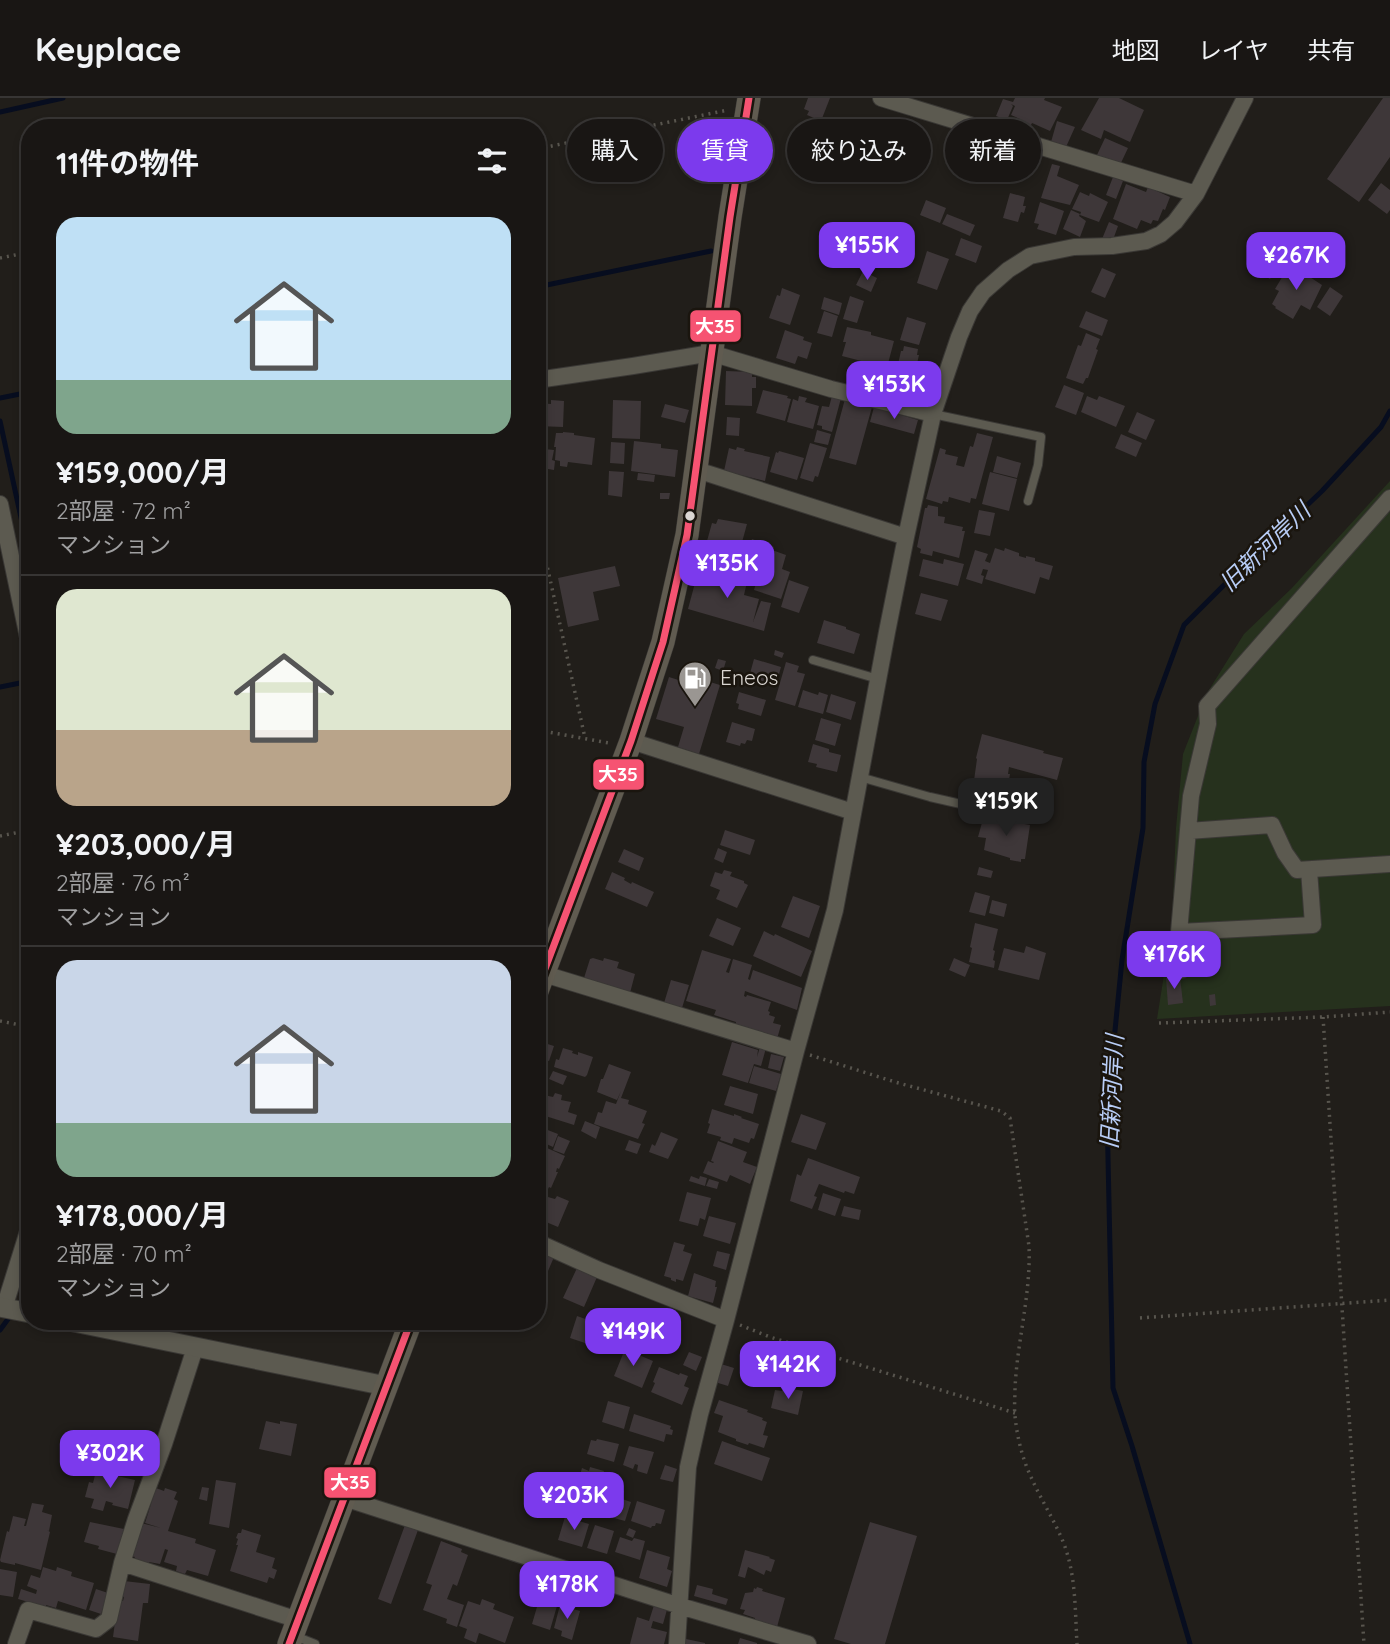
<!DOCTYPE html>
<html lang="ja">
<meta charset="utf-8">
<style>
body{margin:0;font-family:Quicksand,"Noto Sans JP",sans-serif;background:#221f1d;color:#f1f3f6;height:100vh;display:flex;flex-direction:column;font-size:26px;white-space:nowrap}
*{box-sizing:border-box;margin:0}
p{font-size:23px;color:#9f9fa0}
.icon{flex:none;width:38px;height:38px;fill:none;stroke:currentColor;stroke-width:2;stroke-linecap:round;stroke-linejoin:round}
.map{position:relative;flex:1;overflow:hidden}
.sheet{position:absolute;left:21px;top:21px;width:525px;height:1211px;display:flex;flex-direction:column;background:#191614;border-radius:28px;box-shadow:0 4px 10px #0003,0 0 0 2px #373534}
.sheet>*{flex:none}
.hud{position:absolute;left:567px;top:21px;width:665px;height:63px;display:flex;gap:14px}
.price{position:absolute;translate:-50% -60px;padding:0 16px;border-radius:14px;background:#7c3aed;color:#fff;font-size:23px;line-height:46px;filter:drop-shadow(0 2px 4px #0008)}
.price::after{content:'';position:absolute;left:50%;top:42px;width:21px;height:16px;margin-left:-10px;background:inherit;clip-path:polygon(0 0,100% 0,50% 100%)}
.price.current{background:#222;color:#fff}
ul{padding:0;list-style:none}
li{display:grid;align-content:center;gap:14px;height:371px;padding:0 35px}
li+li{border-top:2px solid #373534}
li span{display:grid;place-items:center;height:217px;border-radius:21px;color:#555}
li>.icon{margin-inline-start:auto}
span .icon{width:126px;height:126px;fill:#fffc;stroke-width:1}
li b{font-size:30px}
h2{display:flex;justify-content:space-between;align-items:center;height:84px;padding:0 35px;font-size:30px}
.tag{padding:0 24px;border-radius:32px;background:#191614;box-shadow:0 4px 10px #0003,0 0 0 2px #373534;font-size:24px;line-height:63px}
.tag.current{background:#7c3aed;color:#fff}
header{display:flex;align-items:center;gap:42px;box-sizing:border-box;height:98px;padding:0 35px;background:#191614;border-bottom:2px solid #373534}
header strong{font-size:33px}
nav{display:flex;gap:38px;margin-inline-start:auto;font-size:24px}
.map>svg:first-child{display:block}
</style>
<header>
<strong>Keyplace</strong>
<nav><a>地図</a><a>レイヤ</a><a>共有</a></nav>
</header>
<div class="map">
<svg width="1390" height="1546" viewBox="0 0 1390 1546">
<rect width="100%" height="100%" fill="#211e1a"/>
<path fill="#26311d" d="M1390,383V908L1157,921L1172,826L1176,730L1183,656L1207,595L1244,536L1291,491Z"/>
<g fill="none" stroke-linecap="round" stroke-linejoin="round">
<path stroke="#070d1f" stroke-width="5" d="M0,14L63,0
M537,189L711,153
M0,300L30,294
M0,323L30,461
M0,589L30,583
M19,1207L23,1201L30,1180
M0,1232L11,1217
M1190,1546L1132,1348L1113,1290L1107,1013L1122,862L1143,730L1144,664L1155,606L1184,527L1238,473L1322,393L1381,329L1390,313"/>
</g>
<path fill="#3e3739" d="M808,0H830L821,23L807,17L809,13L804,11Z
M1015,0H1045L1044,2L1062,9L1050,33L1032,25L1030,29L1019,25L1020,21L1011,17L1015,8L1011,6L1013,8L1007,22L996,18L1003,1L1013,4Z
M1099,0H1119L1144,12L1130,44L1104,32L1101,41L1081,32Z
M1383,0H1390V59L1359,104L1327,81Z
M1057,23L1075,29L1066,49L1051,44Z
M827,24L846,33L845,36L865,44L853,70L837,63L838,60L823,54L824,51L817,48Z
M799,30L817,38L806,63L788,55Z
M1105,40L1128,50L1120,67L1097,57Z
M870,50L883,58L873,75L860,67Z
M822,55L837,62L832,73L817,67Z
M1052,66L1060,68L1057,78L1079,87L1070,107L1041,100Z
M1113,79L1123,83L1116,101L1106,97Z
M1381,85L1390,92V112L1387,116L1368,102Z
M1126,86L1146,94L1148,89L1170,99L1165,112L1163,111L1158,123L1153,122L1151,126L1141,122L1137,131L1113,121Z
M1080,94L1089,98L1090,95L1108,104L1099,124L1080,117L1081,114L1072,111Z
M1010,95L1025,99L1023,108H1026L1024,115L1021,114L1018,124L1003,120Z
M926,102L946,110L940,125L920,117Z
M1040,104L1064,113L1056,137L1037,131L1039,126L1034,125Z
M1071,112L1080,116L1079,118L1086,123L1080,139L1063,131Z
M947,116L975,127L970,138L942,126Z
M1109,124L1118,128L1114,139L1102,141Z
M961,140L982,148L976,165L955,157Z
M1274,140L1290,149L1270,181L1255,172L1261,163L1259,161Z
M927,153L949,161L937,192L917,185Z
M1290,166L1322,187L1310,212L1301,207L1293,221L1275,210L1276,209L1272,206L1279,193L1275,191Z
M1102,170L1116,176L1105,200L1091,194Z
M863,173L877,180L871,194L856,187Z
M1330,189L1343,198L1330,218L1317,209Z
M782,190L800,197L790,227L769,220L777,197L780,198Z
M850,198L864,203L857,225L843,221Z
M824,199L842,205L839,217L821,211Z
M824,213L838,218L832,239L817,235Z
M1086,213L1108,222L1102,238L1079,229Z
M907,219L926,225L919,247L900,242Z
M847,229L871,234V237L894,243L886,273L872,269L873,266L842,258L846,244H843Z
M785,232L804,239L803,242L812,245L807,261L798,258L795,266L776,260Z
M1086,235L1100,241L1096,251L1098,252L1088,280H1086L1083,286L1066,280L1078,247L1081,248Z
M904,248L918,251L917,257H919L914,279L896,275L901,253H903Z
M866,271L879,274L876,286L863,283Z
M726,273L752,274V279H756V290H752V308L725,307Z
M1064,287L1084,295L1076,317L1055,309Z
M763,292L788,298L787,300L791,301L785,323L756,315Z
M799,298L807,300L805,304L819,308L813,331L787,324L793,301L798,303Z
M832,298L841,300L832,334L822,331V328L817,327L822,308L829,309Z
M1087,298L1097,302L1099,298L1125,308L1116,329L1081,314Z
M845,301L872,309L856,367L829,360Z
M551,302L564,303L563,329L537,328V305L551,306Z
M613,302L641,303L640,341L612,340Z
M665,306L689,312L685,325L661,319Z
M874,309L918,322L914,336L870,324Z
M1137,314L1155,322L1146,342L1128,334Z
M727,319L740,320L739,338L726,337Z
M817,332L831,336L828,347L814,344Z
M563,334L574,335V337L595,340L592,367L568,364L567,369L560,368V363L555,362L556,349H554L556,335H563Z
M977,335L993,339L976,401L971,400L970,405L949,399L948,404L943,403L942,406L926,401L940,350L946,352L945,356L958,359L956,367L964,369L970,348L973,349Z
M1121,336L1142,345L1136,359L1115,350Z
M634,343L661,346V350L678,352L675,379L631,373Z
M611,344L625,345L624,366L610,365Z
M810,345L827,350L818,379L815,378L813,384L800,380Z
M737,349L745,351L744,353L770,359L765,383L724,373L729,350L736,352Z
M544,351L554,352L552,362L555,363L554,372L542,370Z
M779,353L804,360L797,382L770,374L776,354L778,355Z
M997,358L1021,365L1017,380L993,374Z
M609,373L624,374L622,399L608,397Z
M990,374L1017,381L1009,413L982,406Z
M638,375L655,377L654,384L637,382Z
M660,395H670L669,401H660Z
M928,407L938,409V418L945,419L944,425L963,429L962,433H965L959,460L933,453L932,458L920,455L921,451L917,449L925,410H927Z
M979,412L995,415L990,438L974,435Z
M718,421L747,426L735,470L702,461L712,425L716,426Z
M752,441L774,449L772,452L786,457L782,471L790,474L781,501L754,492L756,485L739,480Z
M995,450L1004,453L1005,450L1019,455V458L1026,460V458L1035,460V463L1053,468L1049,482L1040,479L1035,496L985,481L988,472L983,471L981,477L984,478L982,486L966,481L975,452L988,456L985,463L990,465Z
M923,461L943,466L944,461L964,466L958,488L919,478Z
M615,468L620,488L593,494L599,522L568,529L558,480Z
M699,470L747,484L744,497L759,501L753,524L761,503L771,505L764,533L688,511Z
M789,482L809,489L799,515L781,509Z
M921,495L948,502L941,523L915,516Z
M824,522L846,529V531L860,536L854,556L817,545Z
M775,552L784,555L782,560L774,557Z
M718,561L726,563L723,573L715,570Z
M754,561L781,569L776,587L749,579Z
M786,564L799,568L797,574L805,576L795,608L775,602Z
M669,579L697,588L700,581L720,587L699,656L678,649L684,629L656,621Z
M803,592L818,597L819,594L828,597L823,616L798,609Z
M739,594L766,602L761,618L738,611L739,606L736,605Z
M831,596L856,604L851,622L826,614Z
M821,620L841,626L835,648L815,642Z
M732,624L755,631L752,643L747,642L745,646L741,645L740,648L726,644Z
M982,636L1044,653L1043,655L1063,660L1057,682L1009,669L1008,676H1010L1006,699L996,698L995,704L986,702V706L971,704L977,661L976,660Z
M813,646L829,651V654L841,657L837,674L816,669L817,666L808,664Z
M989,720L1030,727L1025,761H1021V764L1010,762V760L984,752L986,740L978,739L983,721L989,723Z
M725,732L755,742L750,757L720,747Z
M718,750L727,754L723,765L714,761Z
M624,751L644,760L639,773L618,764Z
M979,769L993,773L991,780L977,777Z
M724,772L732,774L730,778L744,783V785L748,787L737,810L716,801L720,792L710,788L715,774L722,776Z
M612,774L625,780L624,782L631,786L632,784L654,794L647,809L605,791Z
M975,794L990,798L985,818L969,814Z
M793,798L820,808L809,840L781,829Z
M992,802L1007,806L1004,819L989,815Z
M717,820L741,830L733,848L709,838Z
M975,825L998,831L993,852L995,853L993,862L995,863L994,870L969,864L972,850L970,849Z
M764,833L774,838L775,836L812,853L801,879L753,858Z
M1026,848L1046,855L1039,882L998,872L1004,850L1024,855Z
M702,852L731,861L726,874L729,875L733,861L752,867L748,881L750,882L753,872L802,890L797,912L745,893L744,898L746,899L747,897L771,904L768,913L770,914L769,917L775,919L773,925L781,927L777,941L735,928L736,924L714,917L716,912L686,903Z
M593,860L603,863L604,860L619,864L617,870L635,876L630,895L586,882L584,880L590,861Z
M954,860L970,867L965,879L949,872Z
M1180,879L1183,905L1168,907L1166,880Z
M671,882L689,887L682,910L664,905Z
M1215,896L1216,907L1210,908L1209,897Z
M541,944L554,948L549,963L537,959Z
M732,944L758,952L757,959L760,949L766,950L761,968L754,966L748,985L722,977Z
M563,950L573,953L572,955L578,957V954L593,959L587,977L585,979L554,969L556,961L559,962Z
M771,956L784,959L780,973L768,970Z
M609,966L631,974L621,1000L629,1002L628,1006L647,1013L642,1025L645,1026L638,1041L594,1026L598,1014L602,1015L606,1003L616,1006L621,993L617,1002L597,994L601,981H603Z
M754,968L781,976L776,993L749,985Z
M553,973L567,978L563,987L549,981Z
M537,986L544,989L538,1009H537Z
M730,988L758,996L753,1016L724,1007Z
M555,995L562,997L561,1002L571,1004L568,1014L577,1017L574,1027L539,1016L544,997L553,999Z
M712,1011L734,1018V1016L742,1019L741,1020L759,1026L754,1041L751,1040L749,1045L734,1040L732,1046L720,1042L721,1039L707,1035L710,1026L708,1025Z
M801,1016L826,1025L816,1052L791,1044Z
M585,1023L600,1029L596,1041L581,1033Z
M545,1031L558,1036L553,1049L540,1043Z
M661,1034L678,1041L668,1061L649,1054L652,1046L655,1048Z
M558,1038L570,1043L564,1056L553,1052Z
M629,1042L641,1046L637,1056L625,1052Z
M718,1043L747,1054L743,1064L757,1069L750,1086L730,1077L727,1084L703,1075L708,1063L713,1065L714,1064L711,1063Z
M547,1050L565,1058L559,1071L557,1070L556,1074H558L551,1090L549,1089L547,1093L537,1089V1067L539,1062L542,1063Z
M808,1060L860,1079L854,1096L845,1093L844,1095L819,1086L814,1098L817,1099L812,1111L790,1103L797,1076L801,1078Z
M691,1078L699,1081L700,1078L707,1080L705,1088L689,1083Z
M709,1081L719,1084L717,1091L706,1088Z
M687,1094L711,1100L705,1122L700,1120L698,1128L679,1123Z
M538,1095L547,1098L543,1108L537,1106Z
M823,1095L841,1101L835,1118L818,1112Z
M557,1098L569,1103L558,1129L539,1121L548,1099L555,1101Z
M844,1108L861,1112L859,1122L841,1118Z
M709,1118L736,1125L730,1146L703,1138Z
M674,1144L685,1147L683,1153L692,1156L683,1183L676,1181V1184L671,1182V1180L664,1178Z
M538,1153L554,1159L548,1173L541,1170L537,1179Z
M717,1153L730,1156L726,1172L713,1168Z
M577,1170L597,1179L584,1209L563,1200Z
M694,1175L716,1183L715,1189H717L713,1205L688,1198Z
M577,1218L594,1224L596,1219L617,1226L609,1253L570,1240Z
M625,1251L653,1263L642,1290L614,1278Z
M689,1254L702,1259L696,1273L683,1267Z
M721,1266L734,1270L728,1288L715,1284Z
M659,1269L679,1277L680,1275L688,1278L684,1288L689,1290L682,1307L651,1294L655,1285L653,1284Z
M783,1289L803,1293L798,1317L771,1310L775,1292L782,1293Z
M719,1302L748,1312L747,1314L763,1320L762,1322L767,1324L763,1337L768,1338L764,1350L749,1345L748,1347L736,1343V1341L718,1334L723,1318L714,1315Z
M608,1303L630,1309L624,1331L602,1324Z
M634,1316L671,1328L670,1331L673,1332L672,1337L666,1336L664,1344L629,1333Z
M266,1323L280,1326V1323L297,1326L291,1358L259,1351Z
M597,1341L619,1346L614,1364L587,1356L591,1342L596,1343Z
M722,1343L770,1360L762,1383L714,1366Z
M629,1348L654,1354L647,1376L637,1373L638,1367L635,1366L633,1371L623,1367Z
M665,1367L677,1371L673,1384L660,1381Z
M590,1369L604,1373L593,1412L572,1404L582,1370L589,1373Z
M96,1373L106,1375V1373L117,1375V1378L135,1382L128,1411L112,1407L113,1405L106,1403L103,1413L91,1410L94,1401L85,1399L89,1384L93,1385Z
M216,1382L236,1385L229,1430L209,1426Z
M604,1387L624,1393L622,1401L631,1404L625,1423L596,1415Z
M202,1389L209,1390L207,1403L199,1401Z
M156,1390L164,1393L165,1390L177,1394L174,1401L178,1403L168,1433L196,1441L195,1445L216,1452L208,1478L187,1472L185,1476L176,1473L177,1468L164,1464L168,1452L165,1451L160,1466L149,1464L148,1467L133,1462L135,1459L131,1458L141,1425L161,1430L145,1425Z
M637,1403L665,1412L661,1426L656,1425L655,1428H652L651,1430L631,1423Z
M32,1405L44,1407L42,1414L52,1417L49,1433L47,1432L50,1434L41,1472L15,1465V1467L1,1464L0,1462L7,1433L9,1434L13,1418L26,1421L24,1428H26Z
M565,1419L589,1426L582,1449L558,1442Z
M90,1424L124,1431L117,1456L98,1451L99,1448L84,1444Z
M870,1424L917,1438L885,1546H851L834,1541Z
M405,1427L418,1432L391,1506L378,1501Z
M595,1427L614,1433L607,1456L587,1450Z
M629,1430L636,1433L633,1440L626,1437Z
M242,1431L261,1437L256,1454L275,1460L272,1470L277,1472L274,1481L269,1479L267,1485L230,1473L238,1447H236L238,1441L236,1440L238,1435H241Z
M620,1439L632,1443L634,1440L645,1443L640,1462L615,1454Z
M441,1443L462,1451L461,1454L468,1457L457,1488L453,1486L447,1501L464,1507L457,1529L446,1525L447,1521L423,1512L432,1487L426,1485Z
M647,1452L670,1459L667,1471L672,1473L667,1489L639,1480Z
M745,1452L770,1459L769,1460L775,1462L771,1474L766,1472L764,1477L748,1469L745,1480L738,1478Z
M43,1469L56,1473L57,1469L72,1474L71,1478L94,1485L86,1512L58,1503L56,1510L46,1507V1509L18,1501L21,1491L36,1496L37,1492L27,1488L31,1477L40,1480Z
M0,1471L17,1474L13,1499L0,1497Z
M124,1483L150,1486L148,1505H143L138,1543L113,1539L118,1502L123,1503L124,1499L122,1498Z
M697,1487L713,1491L712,1496L728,1501L726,1507L694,1498Z
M757,1489L763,1491L762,1493L785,1500L777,1529L755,1523V1520L743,1516L745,1512L740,1511L745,1495L753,1494L754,1490L756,1491Z
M96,1491L108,1495L101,1516L89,1512Z
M482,1501L495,1506L493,1511L514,1519L505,1545L479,1535L476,1545L464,1540L467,1531L459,1528L468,1503L480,1507Z
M539,1502L557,1508L550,1532L532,1526Z
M655,1504L668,1508L663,1526L653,1523L651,1530L667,1534L664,1546H630L637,1519L649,1523Z
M560,1507L580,1513L572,1542L561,1538L562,1533L554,1530Z
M740,1540L757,1545V1546H738Z
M686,1541L705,1545V1546H685Z"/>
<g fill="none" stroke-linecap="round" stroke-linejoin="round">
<g stroke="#3a3835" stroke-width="10">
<path id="service" d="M933,316L1041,339L1038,367L1028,403
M813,562L878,581
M860,679L930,699L983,711
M295,1538L315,1546"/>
</g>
<g stroke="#3a3835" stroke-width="18">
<path id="minor" d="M881,0L1196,96
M537,282L633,268L711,255L831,291L933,316
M697,372L906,439
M0,406L30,549
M631,643L853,714
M1188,733L1272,727L1285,755L1297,772L1390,766
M1179,834L1313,827L1309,772
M1182,872L1179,834L1191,698L1208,626L1207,608L1390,400
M544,876L796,953
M537,1144L599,1172L726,1222
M4,1210L30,1127
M195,1250L164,1346L136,1421L122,1465L298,1522
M344,1400L680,1508L808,1546
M16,1546L28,1512L96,1531L109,1521L122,1465
M677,1546L688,1369L700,1316L726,1222L796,953L835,812L887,534L906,439L933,316L959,239L970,213L983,194L1008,172L1030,158L1074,149L1112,148L1146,143L1161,136L1175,124L1196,96L1245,0"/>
</g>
<g stroke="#3a3835" stroke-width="21">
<path id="tertiary" d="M0,1209L30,1215
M69,1223L386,1288"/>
</g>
<g stroke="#3a3835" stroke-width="24">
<path id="secondary" d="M537,893L631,643L663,544L687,437L730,119L749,0
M289,1546L411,1223"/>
</g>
<path stroke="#58554e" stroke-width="3.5" stroke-dasharray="2 5" stroke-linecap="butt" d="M537,51L728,12
M0,160L30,154
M537,422L585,640
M537,632L609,645
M0,738L30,732
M1323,919L1364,1546
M0,923L30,929
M1159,925L1323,919L1390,914
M810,957L895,984L1001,1013L1010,1020L1029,1148C1031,1197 1017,1243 1015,1291C1015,1300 1014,1309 1015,1318C1017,1338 1022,1360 1031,1379C1041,1402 1055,1423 1064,1446C1076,1478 1075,1512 1077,1546
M1140,1220L1390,1202
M740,1227L770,1239L1015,1315"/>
<use href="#service" stroke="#5c5a50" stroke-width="8"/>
<use href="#minor" stroke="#5c5a50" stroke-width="16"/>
<use href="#tertiary" stroke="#5c5a50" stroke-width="19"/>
<use href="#secondary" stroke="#605b50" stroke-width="23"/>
<g stroke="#1a150e" stroke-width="12">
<path id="bus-1" d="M537,892L631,643L663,544L687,437L730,119L749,0
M289,1546L411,1223"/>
</g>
<use href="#bus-1" stroke="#f65372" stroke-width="7"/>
</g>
<defs>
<g id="fuel-pin" transform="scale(1.75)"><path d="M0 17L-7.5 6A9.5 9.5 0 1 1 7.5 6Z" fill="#9a9692" stroke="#1a150e"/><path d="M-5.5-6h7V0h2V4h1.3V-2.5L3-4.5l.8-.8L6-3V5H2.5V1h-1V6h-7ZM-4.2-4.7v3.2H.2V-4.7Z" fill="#fff"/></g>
</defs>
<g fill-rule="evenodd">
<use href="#fuel-pin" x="695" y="580"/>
</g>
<circle fill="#dbd7d3" stroke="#1a150e" stroke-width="2.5" cx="690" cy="418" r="6"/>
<g text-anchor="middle" stroke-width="5" stroke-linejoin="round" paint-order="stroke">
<g font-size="21" fill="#dbd7d3" stroke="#1a150e" text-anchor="start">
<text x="720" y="587">Eneos</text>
</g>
<g font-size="23" font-style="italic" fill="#b8cdf6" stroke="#1a150e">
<text transform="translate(1265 449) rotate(-44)" y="8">旧新河岸川</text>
<text transform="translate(1112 994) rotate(-87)" y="8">旧新河岸川</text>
</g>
</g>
<g stroke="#1a150e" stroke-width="2.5">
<rect x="689" y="211" width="53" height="34" rx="7" fill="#f65372"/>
<rect x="592" y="660" width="53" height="33" rx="7" fill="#f65372"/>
<rect x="323" y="1368" width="54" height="33" rx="7" fill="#f65372"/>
</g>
<g font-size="19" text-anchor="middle" font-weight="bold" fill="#fff">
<text x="715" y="235">大35</text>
<text x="618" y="683">大35</text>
<text x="350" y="1391">大35</text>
</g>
</svg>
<b class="price" style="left:867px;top:184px">¥155K</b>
<b class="price" style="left:1296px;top:194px">¥267K</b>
<b class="price" style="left:894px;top:323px">¥153K</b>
<b class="price" style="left:727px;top:502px">¥135K</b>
<b class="price current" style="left:1006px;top:740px">¥159K</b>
<b class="price" style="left:1174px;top:893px">¥176K</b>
<b class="price" style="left:633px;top:1270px">¥149K</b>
<b class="price" style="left:788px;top:1303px">¥142K</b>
<b class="price" style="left:110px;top:1392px">¥302K</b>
<b class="price" style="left:574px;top:1434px">¥203K</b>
<b class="price" style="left:567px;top:1523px">¥178K</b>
<div class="hud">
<a class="tag">購入</a>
<a class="tag current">賃貸</a>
<a class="tag">絞り込み</a>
<a class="tag">新着</a>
</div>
<section class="sheet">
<h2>11件の物件<svg class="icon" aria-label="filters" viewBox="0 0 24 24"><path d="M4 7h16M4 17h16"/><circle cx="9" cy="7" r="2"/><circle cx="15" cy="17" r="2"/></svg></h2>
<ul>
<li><span style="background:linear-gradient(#bfe0f5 75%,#7fa58c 0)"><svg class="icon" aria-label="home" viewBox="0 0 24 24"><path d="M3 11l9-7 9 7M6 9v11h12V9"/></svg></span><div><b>¥159,000/月</b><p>2部屋 · 72 m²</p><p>マンション</p></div></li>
<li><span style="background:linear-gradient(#dfe7d0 65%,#b9a48a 0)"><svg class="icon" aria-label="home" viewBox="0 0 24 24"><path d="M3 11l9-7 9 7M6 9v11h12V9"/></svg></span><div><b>¥203,000/月</b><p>2部屋 · 76 m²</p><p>マンション</p></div></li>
<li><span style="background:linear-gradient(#c9d6e8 75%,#7fa58c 0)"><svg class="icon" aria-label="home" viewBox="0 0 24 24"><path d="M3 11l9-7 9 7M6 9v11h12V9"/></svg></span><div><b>¥178,000/月</b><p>2部屋 · 70 m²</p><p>マンション</p></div></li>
</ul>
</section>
</div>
